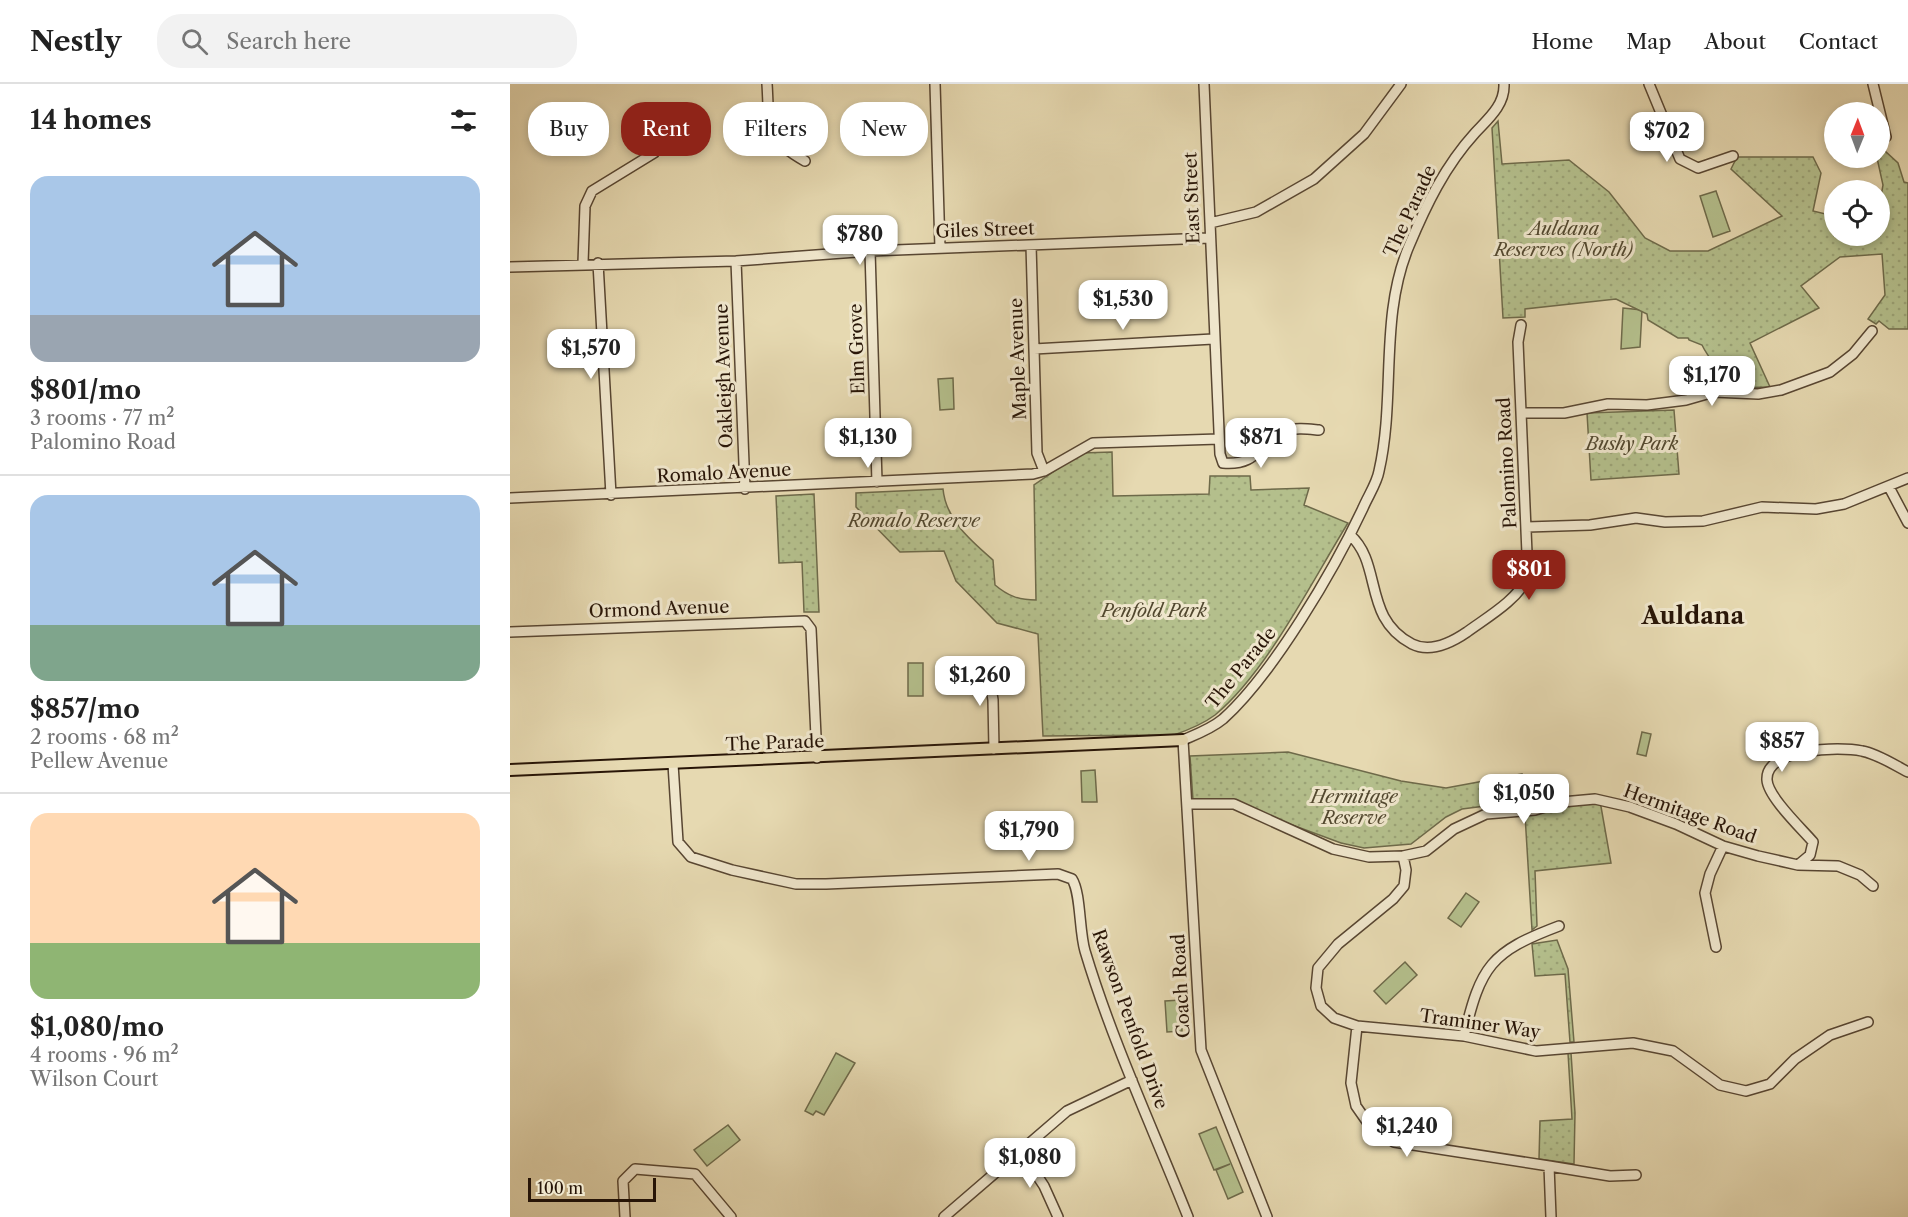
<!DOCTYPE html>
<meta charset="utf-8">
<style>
body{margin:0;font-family:"Libre Caslon Text",serif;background:#f2f2f2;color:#222;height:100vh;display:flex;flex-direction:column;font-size:22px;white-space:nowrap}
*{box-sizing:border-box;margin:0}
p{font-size:20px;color:#767676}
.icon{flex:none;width:33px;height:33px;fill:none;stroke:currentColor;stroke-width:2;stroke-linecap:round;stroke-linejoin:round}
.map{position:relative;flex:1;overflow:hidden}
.panel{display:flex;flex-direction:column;background:#fff;width:510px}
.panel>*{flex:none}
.guide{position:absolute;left:18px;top:18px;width:570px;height:54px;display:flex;gap:12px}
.needle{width:39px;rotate:1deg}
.tools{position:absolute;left:1314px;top:18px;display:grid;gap:12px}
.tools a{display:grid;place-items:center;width:66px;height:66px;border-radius:50%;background:#fff;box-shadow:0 3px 9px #0003;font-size:30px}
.scale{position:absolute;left:18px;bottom:15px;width:128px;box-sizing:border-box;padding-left:6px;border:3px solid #281507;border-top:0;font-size:16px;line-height:21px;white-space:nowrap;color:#281507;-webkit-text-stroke:4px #efe6cc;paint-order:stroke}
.price{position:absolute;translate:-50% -51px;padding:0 14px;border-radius:12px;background:#fff;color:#222;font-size:20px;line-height:39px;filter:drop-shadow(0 2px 3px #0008)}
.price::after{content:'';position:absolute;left:50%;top:36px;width:18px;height:14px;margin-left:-9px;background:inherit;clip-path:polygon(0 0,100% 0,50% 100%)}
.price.current{background:#8f2418;color:#fff}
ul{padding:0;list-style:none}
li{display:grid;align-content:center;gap:12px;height:318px;padding:0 30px}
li+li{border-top:2px solid #e0e0e0}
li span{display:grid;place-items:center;height:186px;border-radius:18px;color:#555}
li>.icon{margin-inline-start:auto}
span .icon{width:108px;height:108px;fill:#fffc;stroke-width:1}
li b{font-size:26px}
h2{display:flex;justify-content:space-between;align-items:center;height:72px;padding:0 30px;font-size:26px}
.tag{padding:0 21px;border-radius:24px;background:#fff;box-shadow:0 3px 9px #0003;font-size:21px;line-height:54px}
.tag.current{background:#8f2418;color:#fff}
header{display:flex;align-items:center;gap:36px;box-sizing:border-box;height:84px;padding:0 30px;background:#fff;border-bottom:2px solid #e0e0e0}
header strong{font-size:28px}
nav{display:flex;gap:33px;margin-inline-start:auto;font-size:21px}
.search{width:420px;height:54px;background:#f2f2f2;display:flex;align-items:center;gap:15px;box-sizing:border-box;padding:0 21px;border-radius:24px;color:#767676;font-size:22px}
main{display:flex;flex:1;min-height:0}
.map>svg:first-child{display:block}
</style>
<header>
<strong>Nestly</strong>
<div class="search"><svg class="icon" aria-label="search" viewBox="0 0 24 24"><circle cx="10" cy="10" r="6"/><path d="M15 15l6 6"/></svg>Search here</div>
<nav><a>Home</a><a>Map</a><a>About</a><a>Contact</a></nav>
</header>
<main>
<section class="panel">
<h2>14 homes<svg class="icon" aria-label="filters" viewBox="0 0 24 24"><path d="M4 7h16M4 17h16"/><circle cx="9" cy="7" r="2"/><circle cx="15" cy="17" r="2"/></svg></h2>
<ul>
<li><span style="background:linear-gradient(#a9c7e8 75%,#9aa5b1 0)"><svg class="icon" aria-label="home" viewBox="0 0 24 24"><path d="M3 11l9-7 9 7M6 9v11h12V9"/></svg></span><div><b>$801/mo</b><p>3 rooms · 77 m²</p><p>Palomino Road</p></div></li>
<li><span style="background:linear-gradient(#a9c7e8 70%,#7fa58c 0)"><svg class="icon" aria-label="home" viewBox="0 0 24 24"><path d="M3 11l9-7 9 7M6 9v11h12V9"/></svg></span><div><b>$857/mo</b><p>2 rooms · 68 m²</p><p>Pellew Avenue</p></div></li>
<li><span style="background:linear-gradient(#ffd9b3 70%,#8fb573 0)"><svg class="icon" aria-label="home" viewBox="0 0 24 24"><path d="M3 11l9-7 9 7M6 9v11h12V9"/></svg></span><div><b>$1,080/mo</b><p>4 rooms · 96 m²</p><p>Wilson Court</p></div></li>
</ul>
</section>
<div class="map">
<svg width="1398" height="1133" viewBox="0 0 1398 1133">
<defs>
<pattern id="park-dots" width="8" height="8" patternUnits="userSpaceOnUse" patternTransform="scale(1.5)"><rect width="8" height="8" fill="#b4bf8c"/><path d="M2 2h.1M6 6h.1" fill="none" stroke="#9ba377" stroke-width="1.8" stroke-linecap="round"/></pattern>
</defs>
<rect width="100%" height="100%" fill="#e6d9b1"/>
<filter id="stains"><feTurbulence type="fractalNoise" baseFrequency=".00333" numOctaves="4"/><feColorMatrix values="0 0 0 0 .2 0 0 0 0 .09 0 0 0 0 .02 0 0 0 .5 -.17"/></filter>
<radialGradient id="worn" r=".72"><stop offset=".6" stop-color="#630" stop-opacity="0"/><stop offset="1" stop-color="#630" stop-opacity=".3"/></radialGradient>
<path fill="#b4bf8c" stroke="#6e6a4a" stroke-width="1.5" d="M1206,107L1220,147L1203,153L1190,112Z
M1113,224L1132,226L1130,263L1111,265Z
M443,294L444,325L430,326L428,295Z
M398,579H413V612H398Z
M1132,648L1141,650L1136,672L1127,670Z
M585,686L587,718H572L571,687Z
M956,809L969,818L951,843L938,834Z
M895,878L907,891L876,920L864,907Z
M671,916L672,947L657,948L655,917Z
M326,969L345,979L314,1031L306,1027L303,1031L295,1027Z
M218,1041L230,1056L197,1082L184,1066Z
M706,1043L733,1108L718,1115L706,1086L720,1080L704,1086L689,1050Z"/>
<path fill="url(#park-dots)" stroke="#6e6a4a" stroke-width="1.5" d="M988,37L992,80L1059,76L1099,108L1135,154L1160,167H1198L1272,132L1221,85L1227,73H1303L1311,89L1303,127L1324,132V152H1370V118L1373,101L1367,74H1370V67H1375L1388,79L1394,98L1398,99V245H1379L1369,237L1366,240L1358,235L1375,211L1372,170L1330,173L1291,202L1309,224L1240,259L1260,303L1221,304C1213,288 1200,278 1192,261L1179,256L1178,254H1168L1138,236L1137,230L1106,215L1015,225V233L993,234L982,44Z
M1164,326L1169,390L1081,396L1077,329Z
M602,368L603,412L699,410L700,392H740L741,406L799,404L794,421L838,439C802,497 757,588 705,631C693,640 678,646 664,651L533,652L528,550L487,539L446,497L434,467L390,468L346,423V409L433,405C436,436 461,457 483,476L485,501C498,512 509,516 526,516L524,401L571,369Z
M304,410L309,528H294L292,478L269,479L266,412Z
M778,668L891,697L936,704L1012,690L1014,717L952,725L936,733L901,760L854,764L831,759L766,735L722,715L683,716L680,672Z
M1090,717L1101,779L1025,787L1027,842L1022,846L1015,731L1065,718Z
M1047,856L1058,885L1064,958H1060L1055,890L1025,892L1022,860Z
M1058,969H1061L1065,1029L1064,1080L1029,1075L1030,1037L1062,1035Z"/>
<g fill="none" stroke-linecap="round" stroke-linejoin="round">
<g stroke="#584632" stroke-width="12">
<path id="minor" d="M257,0C260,45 253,53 295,77
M425,0L430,164
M694,0L710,370L713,379C749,382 748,359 775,348C785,343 798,345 809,346
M1139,0L1170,75L1188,84L1223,72
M1363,0L1376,53
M700,139L746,128L804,95L854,50L891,0
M521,161L527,369L534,387
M360,167L367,398
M226,177L235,405
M73,179L75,122L82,107L144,69
M88,179L101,411
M0,183L226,177L360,167L699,154
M524,265L703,255
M1012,329H1054L1098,320L1137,321L1176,316L1204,308L1248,310L1271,306L1320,288L1343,270L1362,247
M1379,403L1398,439
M0,414L523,390L534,387L583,359L709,355
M1017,443L1080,441L1126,434L1155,438L1193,437L1252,423L1306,425L1334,420L1398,394
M840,451C873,480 852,534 902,560C920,569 941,559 957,548C979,532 1006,517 1018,493L1008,258L1011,241
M0,548L295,537L301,545L307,674
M477,579L483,616L484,665
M163,680L168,758L181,773L222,786L286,800H316L548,790L562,795C571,809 569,847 575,867C602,957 643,1045 678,1133
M678,720H724L823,765L859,773L893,772L916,767L944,745L976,730L1025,726L1052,718L1085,715L1120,723L1166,740L1213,762L1248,772L1288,781L1328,782L1350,791L1363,802
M893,772L896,786L894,802L883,815L828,860L808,884L806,904L811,922L824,934L847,942L954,952L1026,967L1123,959L1163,967L1210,1001L1236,1007L1260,1000L1285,975L1320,951L1358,938
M1288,781L1300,771L1303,758C1292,745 1258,713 1257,696C1255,664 1330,662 1352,667C1368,670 1384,681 1398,688
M1206,863L1195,809L1200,790L1213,762
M847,942L841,999L846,1022L860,1042L884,1058L1039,1082L1041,1133
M954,952C971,882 980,868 1049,842
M511,1067L534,1102L548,1133
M1039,1082L1100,1092L1126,1091
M115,1133L113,1097L125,1085L185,1090L221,1133
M434,1133L557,1027L622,996
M757,1133L691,966L673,656C687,650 701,645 713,635C763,590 824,486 853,424C858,412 867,399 869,387C886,313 869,233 899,162C916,121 935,82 965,49C978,35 995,21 994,0"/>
</g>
<g stroke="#281507" stroke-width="14">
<path id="major" d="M0,686L673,656"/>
</g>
<use href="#minor" stroke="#efe6cc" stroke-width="9"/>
<use href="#major" stroke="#e6d9b1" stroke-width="10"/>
</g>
<g text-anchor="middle" stroke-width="6" stroke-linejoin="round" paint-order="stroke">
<g font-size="18" fill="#281507" stroke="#efe6cc">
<text transform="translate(682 114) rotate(-92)" y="6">East Street</text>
<text transform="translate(900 127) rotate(-65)" y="6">The Parade</text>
<text transform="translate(475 146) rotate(-2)" y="6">Giles Street</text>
<text transform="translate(347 265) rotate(-92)" y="6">Elm Grove</text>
<text transform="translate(508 275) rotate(-92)" y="6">Maple Avenue</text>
<text transform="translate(214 292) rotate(-92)" y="6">Oakleigh Avenue</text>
<text transform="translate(997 379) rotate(-93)" y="6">Palomino Road</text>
<text transform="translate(214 389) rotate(-3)" y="6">Romalo Avenue</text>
<text transform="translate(149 525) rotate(-2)" y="6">Ormond Avenue</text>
<text transform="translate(731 584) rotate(-51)" y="6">The Parade</text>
<text transform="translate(265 659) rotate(-2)" y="6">The Parade</text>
<text transform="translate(1180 730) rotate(20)" y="6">Hermitage Road</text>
<text transform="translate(671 902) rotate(-93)" y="6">Coach Road</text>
<text transform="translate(620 935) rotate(70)" y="6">Rawson Penfold Drive</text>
<text transform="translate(970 940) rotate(8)" y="6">Traminer Way</text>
</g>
<g font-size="18" font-style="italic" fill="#52482f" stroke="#efe6cc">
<text x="1054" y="151">Auldana<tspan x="1054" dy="21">Reserves (North)</tspan></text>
<text x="1122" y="366">Bushy Park</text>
<text x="404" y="443">Romalo Reserve</text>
<text x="644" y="533">Penfold Park</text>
<text x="844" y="719">Hermitage<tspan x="844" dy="21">Reserve</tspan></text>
</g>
<g font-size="24" font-weight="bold" fill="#281507" stroke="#efe6cc">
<text x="1183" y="540">Auldana</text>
</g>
</g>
<rect width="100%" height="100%" filter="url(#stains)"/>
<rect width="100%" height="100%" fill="url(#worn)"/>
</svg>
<div class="tools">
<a><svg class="needle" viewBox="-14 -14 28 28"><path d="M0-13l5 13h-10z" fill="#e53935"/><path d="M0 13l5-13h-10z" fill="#767676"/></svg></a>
<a><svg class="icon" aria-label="locate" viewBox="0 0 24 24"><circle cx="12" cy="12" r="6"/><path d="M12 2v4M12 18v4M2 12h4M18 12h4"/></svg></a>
</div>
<div class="scale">100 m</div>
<b class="price" style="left:1157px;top:79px">$702</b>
<b class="price" style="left:350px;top:182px">$780</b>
<b class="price" style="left:613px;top:247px">$1,530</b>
<b class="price" style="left:81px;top:296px">$1,570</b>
<b class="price" style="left:1202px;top:323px">$1,170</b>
<b class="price" style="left:358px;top:385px">$1,130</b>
<b class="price" style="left:751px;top:385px">$871</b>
<b class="price current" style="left:1019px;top:517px">$801</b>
<b class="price" style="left:470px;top:623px">$1,260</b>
<b class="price" style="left:1272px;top:689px">$857</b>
<b class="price" style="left:1014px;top:741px">$1,050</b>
<b class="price" style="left:519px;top:778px">$1,790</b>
<b class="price" style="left:897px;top:1074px">$1,240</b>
<b class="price" style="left:520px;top:1105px">$1,080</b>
<div class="guide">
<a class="tag">Buy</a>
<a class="tag current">Rent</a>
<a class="tag">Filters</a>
<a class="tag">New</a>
</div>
</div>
</main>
